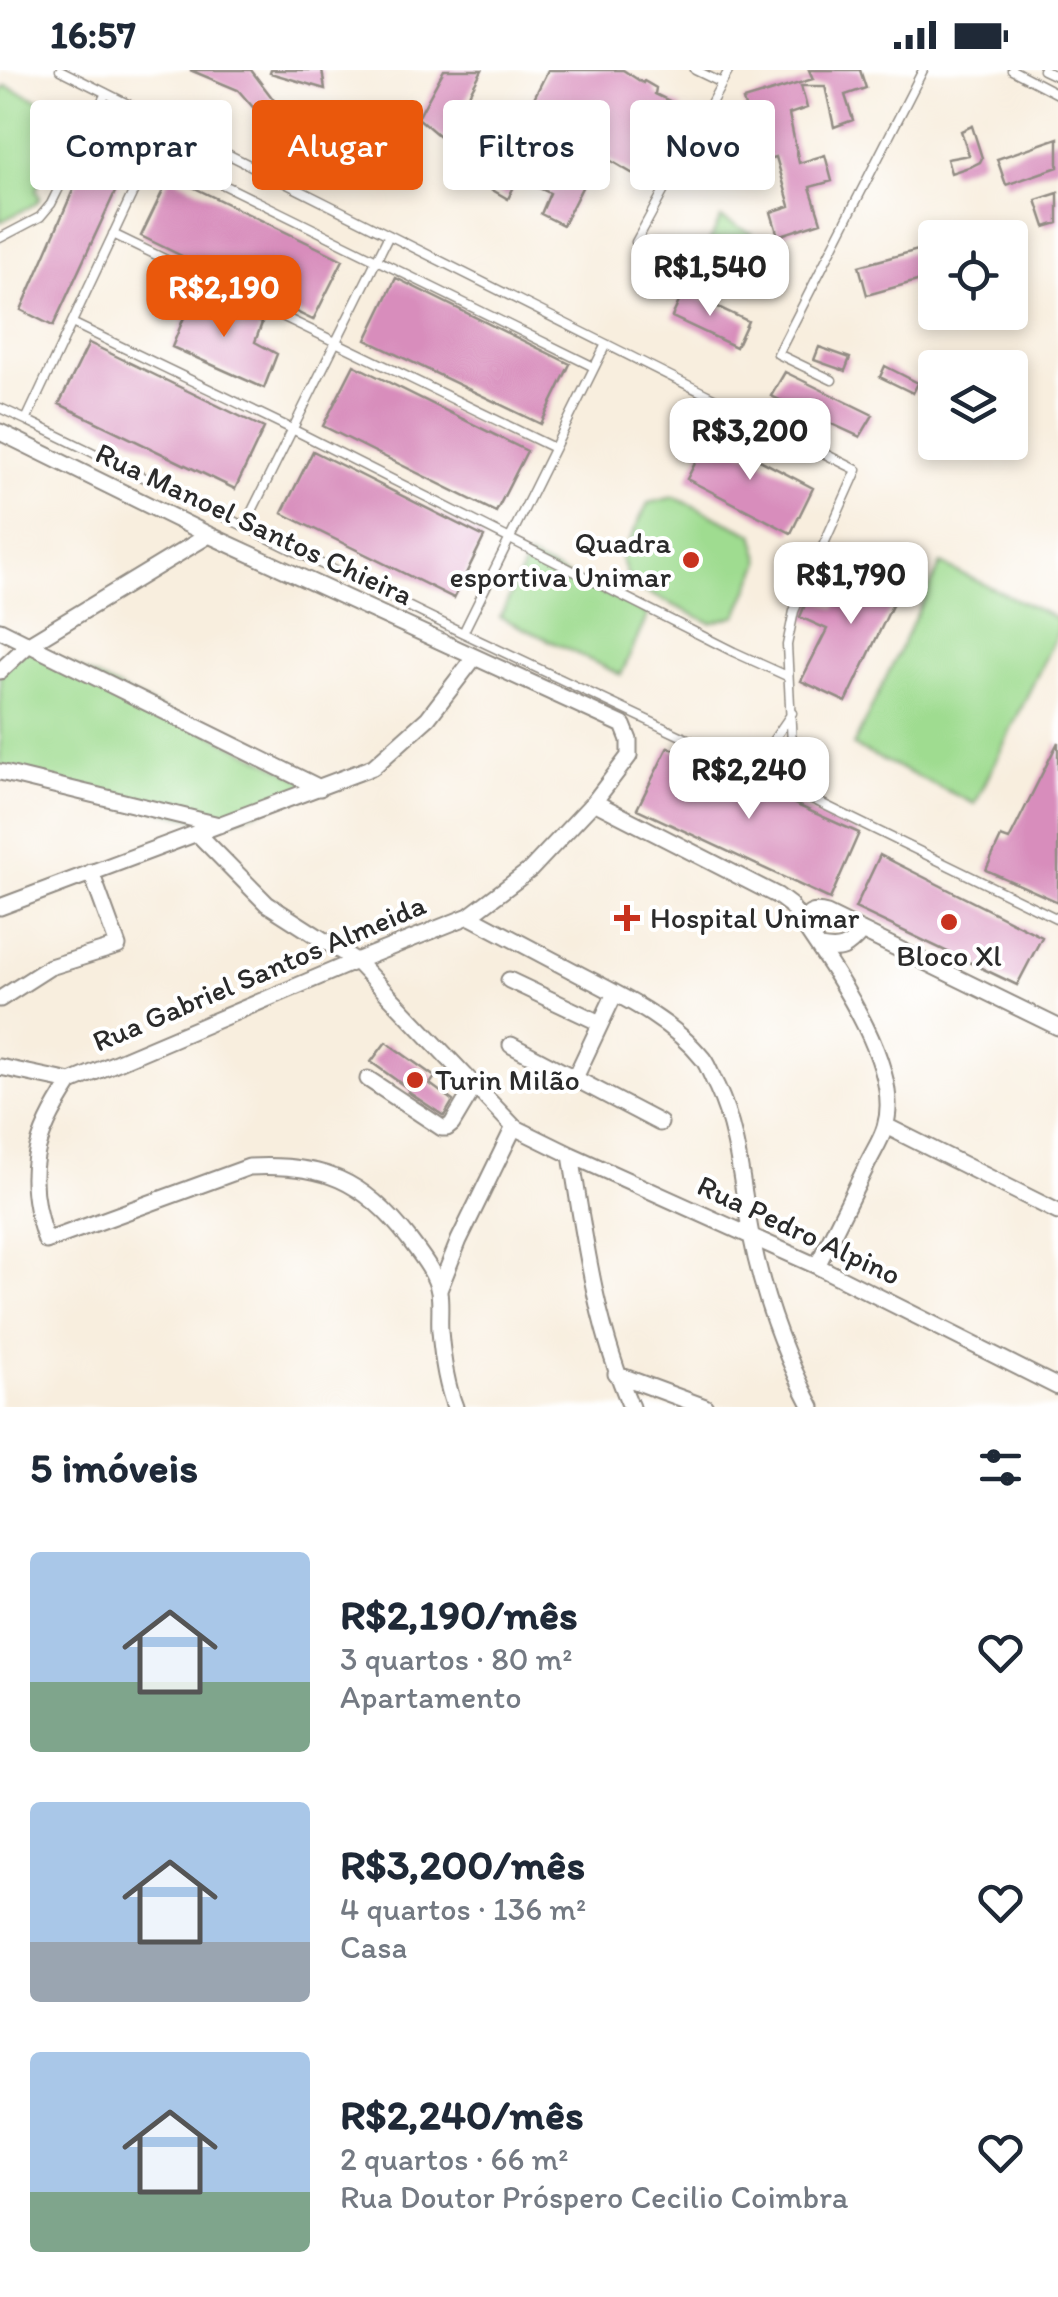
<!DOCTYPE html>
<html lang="pt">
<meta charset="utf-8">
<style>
body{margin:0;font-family:Itim,sans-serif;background:#f6f6f7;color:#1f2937;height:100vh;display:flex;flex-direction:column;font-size:38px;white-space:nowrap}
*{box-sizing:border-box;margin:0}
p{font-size:32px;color:#747a83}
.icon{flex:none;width:55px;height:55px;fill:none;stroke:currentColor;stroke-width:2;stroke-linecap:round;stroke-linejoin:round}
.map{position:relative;height:1337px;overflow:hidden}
.details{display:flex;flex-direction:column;background:#fff;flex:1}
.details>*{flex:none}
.top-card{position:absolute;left:30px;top:30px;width:1000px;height:90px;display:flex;gap:20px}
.buttons{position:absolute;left:918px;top:150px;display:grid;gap:20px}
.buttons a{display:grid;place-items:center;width:110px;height:110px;border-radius:10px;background:#fff;box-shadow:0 5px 15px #0003;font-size:50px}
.price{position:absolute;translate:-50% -85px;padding:0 22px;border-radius:20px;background:#fff;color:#222;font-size:32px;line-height:65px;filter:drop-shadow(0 2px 5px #0008)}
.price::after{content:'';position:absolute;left:50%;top:60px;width:30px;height:22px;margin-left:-15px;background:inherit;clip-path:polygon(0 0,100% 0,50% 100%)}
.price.selected{background:#ea580c;color:#fff}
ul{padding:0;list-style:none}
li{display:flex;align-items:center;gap:30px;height:250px;padding:0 30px}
li span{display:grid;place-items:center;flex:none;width:280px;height:200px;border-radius:10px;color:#555}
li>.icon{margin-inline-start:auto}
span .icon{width:120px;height:120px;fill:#fffc;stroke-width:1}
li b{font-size:42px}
h2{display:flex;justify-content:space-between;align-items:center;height:120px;padding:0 30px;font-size:42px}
.chip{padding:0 35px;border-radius:10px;background:#fff;box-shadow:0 5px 15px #0003;font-size:35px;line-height:90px}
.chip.selected{background:#ea580c;color:#fff}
.status{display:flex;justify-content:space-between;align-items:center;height:70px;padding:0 50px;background:#fff;direction:ltr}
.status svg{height:28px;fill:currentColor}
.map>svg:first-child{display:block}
</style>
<div class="status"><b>16:57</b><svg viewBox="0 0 49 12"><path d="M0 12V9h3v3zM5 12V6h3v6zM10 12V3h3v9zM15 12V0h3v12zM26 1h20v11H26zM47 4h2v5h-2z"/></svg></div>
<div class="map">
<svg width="1058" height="1337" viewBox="0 0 1058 1337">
<rect width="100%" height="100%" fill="#fff"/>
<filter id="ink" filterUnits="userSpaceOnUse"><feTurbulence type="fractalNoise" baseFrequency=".01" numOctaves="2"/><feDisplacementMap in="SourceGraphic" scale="20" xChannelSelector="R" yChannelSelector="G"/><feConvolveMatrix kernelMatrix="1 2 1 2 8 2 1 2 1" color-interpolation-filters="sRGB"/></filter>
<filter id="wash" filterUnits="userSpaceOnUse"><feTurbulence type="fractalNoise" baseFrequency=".0048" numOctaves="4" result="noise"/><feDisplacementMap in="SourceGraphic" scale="40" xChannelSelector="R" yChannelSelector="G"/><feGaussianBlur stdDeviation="2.25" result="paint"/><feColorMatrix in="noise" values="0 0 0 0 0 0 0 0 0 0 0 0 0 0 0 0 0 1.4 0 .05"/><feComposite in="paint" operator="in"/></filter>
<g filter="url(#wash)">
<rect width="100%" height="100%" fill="#f8eede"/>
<path fill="#9fdc90" stroke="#65845e" stroke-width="2.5" d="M6,16L70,44L36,120L40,128L35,134L0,152V22Z
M721,148L751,163L722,221L692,207Z
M674,427L753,464L761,492L737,545L711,553L631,515L621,488L648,433Z
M528,487L648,544L621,605L500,547Z
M941,494L1058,549V562L975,734L853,676Z
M29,574L320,718L219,755L0,702V601Z"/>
<g id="blocks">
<path fill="#d88dbc" d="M190,0H251L292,54L272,59L238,20Z
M271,0H322L325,19L270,3Z
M444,0H482L444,70L418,48Z
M548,0H623L643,13L644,11L656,18L655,24L682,37L653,100L639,96L635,105L599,84L563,155L541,144L550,123L518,108L508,129L489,118Z
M809,0H860L866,18L845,25L853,50L834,57L825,16H801L807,38L789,44L799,93L825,85L832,111L810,117L821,152L778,166L771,142L790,136L776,87L751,92L744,62L752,61L743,30L813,9Z
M972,56L982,88L980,92L972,96L951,103L947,89L969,85L961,61Z
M103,62L122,69L135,79L53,256L21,240L97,65Z
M1058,68V97L1006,115L997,89Z
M170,106L343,190L313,250L141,166Z
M1058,123V153L1045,157L1036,130Z
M929,177L935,206L867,225L859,196Z
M396,208L570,294L541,354L366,270Z
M195,220L262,253L255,272L277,284L264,318L172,277Z
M684,221L748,251L736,277L672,247Z
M89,273L264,358L235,419L59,334Z
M819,277L850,288L845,301L814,290Z
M354,295L527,381L496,442L323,356Z
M885,296L918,313L913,323L880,307Z
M785,302L873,345L860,367L771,326Z
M710,364L813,418L791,463L687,409Z
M313,381L484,467L454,528L282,443Z
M863,484L906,506L846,632L801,611L827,559L800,547L809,525L835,538Z
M1058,672V832L986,800L1001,767L1009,770Z
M668,677L859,763L830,829L637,739Z
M880,785L1042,867L1017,915L855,838Z
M386,972L435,1007L430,1014L453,1031L444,1046L408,1022L410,1020L371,992Z"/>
</g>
</g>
<g filter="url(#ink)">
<use href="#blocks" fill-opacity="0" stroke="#928c84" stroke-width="2.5"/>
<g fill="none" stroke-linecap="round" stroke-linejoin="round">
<g stroke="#928c84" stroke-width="11">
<path id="lane" d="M60,0L857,400L794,541L787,575L792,675L775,712
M695,0L722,13
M1012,0L1058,24
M1043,0L1058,7
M153,80L594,297
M113,164L554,378
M0,168L40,147L51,134L106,23
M636,172L729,0
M72,253L292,359L734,582L787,606
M832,310L778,284L923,0
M0,338L26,350L165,54
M26,350L463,563L606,274
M245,455L389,165
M463,563L753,700L1058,849
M769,681L823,686
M753,700L792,643"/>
</g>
<g stroke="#928c84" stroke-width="19">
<path id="street" d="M0,362L209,465L623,655L629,670V686L594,732L530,800L469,846L356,891L71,1012C33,1070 23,1104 46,1171L249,1097C322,1093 364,1110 409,1169C420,1184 436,1203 439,1222C441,1235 439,1249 440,1261C442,1285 446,1314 455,1337
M0,560L320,718
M0,601L29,574L209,465
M0,702L219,755
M594,732L778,826L790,835C824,887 905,993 885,1057C881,1071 871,1085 865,1099C849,1131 833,1163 817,1196
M197,763L267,834L356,891L514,1057L571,1085L817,1196L1058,1317
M0,837L373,697L428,648L474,588
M469,846C505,865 541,884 577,903C621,926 672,950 703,989C709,997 712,1008 717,1017C739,1064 741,1114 751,1165C763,1226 783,1282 812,1337
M802,853C809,842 814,840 827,844L1058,957
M819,878C842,882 847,879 862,861
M509,910L600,953
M0,929L50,897L118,876L91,802
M511,975L660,1053
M0,997L71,1012
M368,1009L442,1058H447L452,1054L474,1017
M574,1010L615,923
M886,1056L1058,1142
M571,1085C585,1171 596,1257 631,1337
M439,1220L459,1170L514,1057
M616,1304L705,1337"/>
</g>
<use href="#lane" stroke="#fff" stroke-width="8"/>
<use href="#street" stroke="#fff" stroke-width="15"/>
</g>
</g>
<g fill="#c8321e" stroke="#fff" stroke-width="4">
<circle cx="691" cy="490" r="10"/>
<path d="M622 833h10v10h10v10h-10v10h-10v-10h-10v-10h10z"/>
<circle cx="949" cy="852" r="10"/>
<circle cx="415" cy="1010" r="10"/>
</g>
<g text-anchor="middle" stroke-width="8" stroke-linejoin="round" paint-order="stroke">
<g font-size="30" fill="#2b2b2b" stroke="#fff">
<text transform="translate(254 454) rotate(25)" y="10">Rua Manoel Santos Chieira</text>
<text transform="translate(259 903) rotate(-23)" y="10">Rua Gabriel Santos Almeida</text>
<text transform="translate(799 1160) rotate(25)" y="10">Rua Pedro Alpino</text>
</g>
<g font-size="30" fill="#2b2b2b" stroke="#fff" text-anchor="start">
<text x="671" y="483" text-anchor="end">Quadra<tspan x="671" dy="34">esportiva Unimar</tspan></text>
<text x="650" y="858">Hospital Unimar</text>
<text x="949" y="896" text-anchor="middle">Bloco Xl</text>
<text x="435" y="1020">Turin Milão</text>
</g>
</g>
</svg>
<div class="buttons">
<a><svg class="icon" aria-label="locate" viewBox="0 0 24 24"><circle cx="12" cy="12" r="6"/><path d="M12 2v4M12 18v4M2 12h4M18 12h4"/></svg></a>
<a><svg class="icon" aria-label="layers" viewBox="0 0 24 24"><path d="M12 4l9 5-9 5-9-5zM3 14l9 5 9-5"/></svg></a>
</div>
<b class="price" style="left:710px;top:249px">R$1,540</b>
<b class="price selected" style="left:224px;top:270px">R$2,190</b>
<b class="price" style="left:750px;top:413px">R$3,200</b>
<b class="price" style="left:851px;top:557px">R$1,790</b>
<b class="price" style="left:749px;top:752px">R$2,240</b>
<div class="top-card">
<a class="chip">Comprar</a>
<a class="chip selected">Alugar</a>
<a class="chip">Filtros</a>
<a class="chip">Novo</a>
</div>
</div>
<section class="details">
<h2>5 imóveis<svg class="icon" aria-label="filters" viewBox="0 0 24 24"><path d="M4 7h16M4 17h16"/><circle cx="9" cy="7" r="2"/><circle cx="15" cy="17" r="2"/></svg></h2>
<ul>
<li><span style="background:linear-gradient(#a9c7e8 65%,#7fa58c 0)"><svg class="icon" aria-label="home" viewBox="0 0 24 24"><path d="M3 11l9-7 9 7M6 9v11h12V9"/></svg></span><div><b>R$2,190/mês</b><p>3 quartos · 80 m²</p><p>Apartamento</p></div><svg class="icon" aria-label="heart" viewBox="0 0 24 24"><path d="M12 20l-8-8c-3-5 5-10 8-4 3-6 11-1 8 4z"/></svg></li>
<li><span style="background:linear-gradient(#a9c7e8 70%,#9aa5b1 0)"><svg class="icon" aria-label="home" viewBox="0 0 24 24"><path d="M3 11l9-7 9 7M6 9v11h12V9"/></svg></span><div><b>R$3,200/mês</b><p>4 quartos · 136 m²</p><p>Casa</p></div><svg class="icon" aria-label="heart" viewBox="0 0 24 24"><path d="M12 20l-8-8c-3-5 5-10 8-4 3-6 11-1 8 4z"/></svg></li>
<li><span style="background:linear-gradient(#a9c7e8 70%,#7fa58c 0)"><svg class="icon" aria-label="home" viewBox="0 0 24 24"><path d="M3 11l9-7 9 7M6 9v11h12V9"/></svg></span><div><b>R$2,240/mês</b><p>2 quartos · 66 m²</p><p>Rua Doutor Próspero Cecilio Coimbra</p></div><svg class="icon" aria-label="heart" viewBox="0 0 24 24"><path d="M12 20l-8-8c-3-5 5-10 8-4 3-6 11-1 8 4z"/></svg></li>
</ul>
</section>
